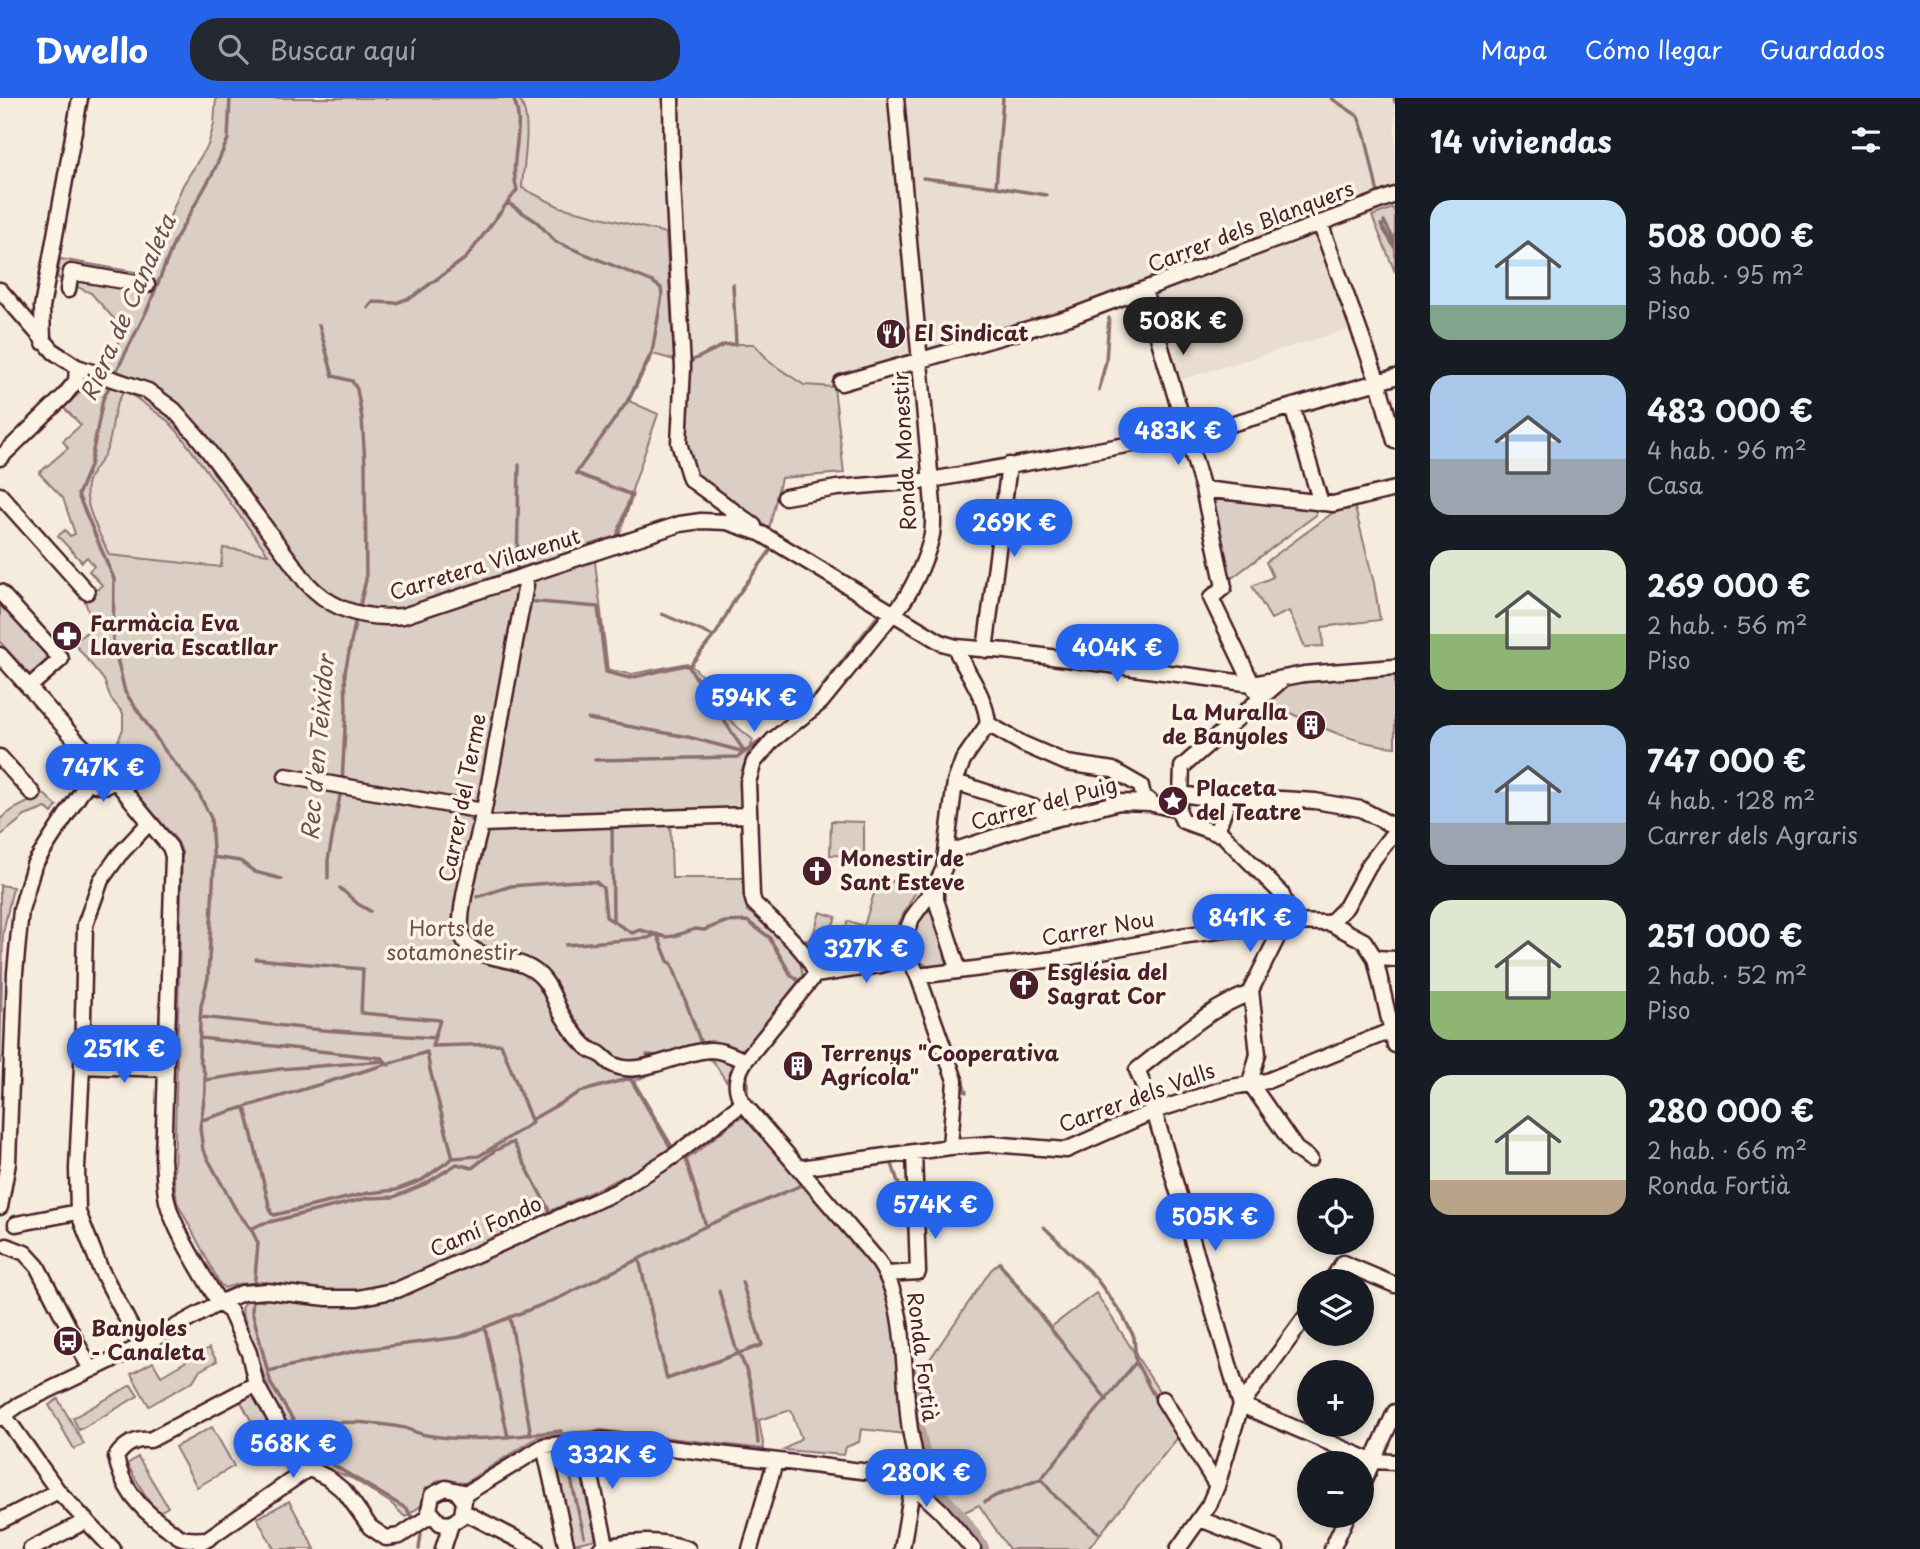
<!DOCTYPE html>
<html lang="es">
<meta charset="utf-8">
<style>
body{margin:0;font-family:"Playpen Sans",sans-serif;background:#242831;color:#f1f3f6;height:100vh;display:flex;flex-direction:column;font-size:26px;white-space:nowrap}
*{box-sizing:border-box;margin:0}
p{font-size:23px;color:#9ea1a6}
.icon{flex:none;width:38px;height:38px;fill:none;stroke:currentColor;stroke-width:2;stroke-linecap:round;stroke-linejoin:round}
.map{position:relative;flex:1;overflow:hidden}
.drawer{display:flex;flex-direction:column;background:#171b24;width:525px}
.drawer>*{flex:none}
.tools{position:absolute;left:1297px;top:1080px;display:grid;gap:14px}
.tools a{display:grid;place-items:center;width:77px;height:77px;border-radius:50%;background:#171b24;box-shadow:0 4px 10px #0003;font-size:35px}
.price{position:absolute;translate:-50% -60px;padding:0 16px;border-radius:24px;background:#2563eb;color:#fff;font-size:23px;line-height:46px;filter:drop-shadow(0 2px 4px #0008)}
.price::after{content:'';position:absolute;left:50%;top:42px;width:21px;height:16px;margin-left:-10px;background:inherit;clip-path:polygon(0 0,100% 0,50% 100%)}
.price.current{background:#222;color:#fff}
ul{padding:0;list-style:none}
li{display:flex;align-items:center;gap:21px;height:175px;padding:0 35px}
li span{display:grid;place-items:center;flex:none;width:196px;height:140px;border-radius:21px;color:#555}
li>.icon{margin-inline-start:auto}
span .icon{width:84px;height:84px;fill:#fffc;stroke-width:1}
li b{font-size:30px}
h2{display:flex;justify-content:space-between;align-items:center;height:84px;padding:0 35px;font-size:30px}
header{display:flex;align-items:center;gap:42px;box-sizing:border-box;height:98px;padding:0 35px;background:#2563eb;color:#fff}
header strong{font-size:33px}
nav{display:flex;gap:38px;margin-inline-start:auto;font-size:24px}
.search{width:490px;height:63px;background:#242831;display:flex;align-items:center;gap:18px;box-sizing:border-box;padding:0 24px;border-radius:28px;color:#9ea1a6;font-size:26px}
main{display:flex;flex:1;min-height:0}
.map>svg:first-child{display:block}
</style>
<header>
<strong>Dwello</strong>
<div class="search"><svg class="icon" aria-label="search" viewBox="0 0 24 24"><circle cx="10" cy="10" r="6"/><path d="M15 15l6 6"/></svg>Buscar aquí</div>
<nav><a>Mapa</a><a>Cómo llegar</a><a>Guardados</a></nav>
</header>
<main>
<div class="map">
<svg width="1395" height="1451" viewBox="0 0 1395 1451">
<rect width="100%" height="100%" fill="#f5ecde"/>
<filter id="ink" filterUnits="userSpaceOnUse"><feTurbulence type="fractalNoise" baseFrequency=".0143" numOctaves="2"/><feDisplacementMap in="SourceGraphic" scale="14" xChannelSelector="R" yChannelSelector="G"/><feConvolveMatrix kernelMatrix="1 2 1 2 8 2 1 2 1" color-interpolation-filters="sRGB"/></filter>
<g filter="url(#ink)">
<path fill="#e8ddd0" d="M518,0H1395V100L1334,123L1319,138L1353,230L1173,284L1143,192L921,271L834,289H814L804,287L771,265L754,246L687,265L674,262L666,135L560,109L521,89L527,32Z
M125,292L168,323L178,334L268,456L221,469L109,457L86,401L88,382L104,359L115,307Z"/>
<path fill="#dbcec4" stroke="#927678" stroke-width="2" fill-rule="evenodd" d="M216,0H518C534,18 523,66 522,90L560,109L666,135L674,262L653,256L629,303L658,316L615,442L595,464L608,572L632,576L687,565C706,576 712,597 724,615C731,625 744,634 753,642L742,672L743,715L670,717L672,780H745L747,813C767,826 805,853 802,879L745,950L722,957C735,964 732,972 726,983L713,963L705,959L676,966L634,983L673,1049L689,1060L738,1021L745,1019L751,1022L859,1146L887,1189L900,1266L914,1267L917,1280L991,1172L1000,1164L1051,1229L1096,1195L1184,1332L1088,1451H1009L979,1407L956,1418L928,1385L914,1337L861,1331L859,1344L846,1349L844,1357L784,1352L801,1340L791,1312L759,1322L764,1351L601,1332L564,1335L538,1339L463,1386L439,1382C430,1389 422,1396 422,1407L405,1419L391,1405L353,1381L308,1362L271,1298L242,1213L243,1207L248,1203H262V1184L238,1186L224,1190L220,1186L177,1104L174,1080L182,754L178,744L126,683C131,667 128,659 116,648L123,631V615L111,601L104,582L74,545L93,528L85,503L102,487L89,473L94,468L87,459L82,464L58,438L65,432L70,438L75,436L63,400L39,375L68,350L63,343L81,327L64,310C90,285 88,281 125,292L129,278L107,268L124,232L91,195L59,181L57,178L60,161L152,177L166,128L183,87L208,47L214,26ZM125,292L168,323L178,334L268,456L223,450L221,469L109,457C101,436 79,403 89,380C95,369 104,361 108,348C115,326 110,312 125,292Z
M1393,110L1395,115V174L1372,118Z
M727,246H754L771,265L804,287L834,289L844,375L781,380L769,431L693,373L686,350L687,265Z
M1210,401L1316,410V417L1229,482Z
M1355,410L1374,485L1380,522L1322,529L1323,548L1305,549L1289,513L1271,521L1252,488L1273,479L1266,464L1334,414Z
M0,502L51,558L30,577L0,544Z
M1395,577V649C1349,646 1307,622 1266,604L1285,586Z
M44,696L57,708L52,715L46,710L25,718L0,738V721L14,711Z
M831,723L864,724V758L830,757Z
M879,779L917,791L888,846L873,856L818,863L799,840L807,843L813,837L820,814L836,819L833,827L845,831L848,823L864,828Z
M0,787L13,789L3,835L0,966Z
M939,800L958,855L945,859L949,870C923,874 915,861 911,838L919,823Z
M209,1250L217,1263L199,1273L193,1283L149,1308L131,1276L153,1264L161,1278Z
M131,1287L138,1298L79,1332L73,1320Z
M253,1297L288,1362L276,1368L241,1304Z
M58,1301L84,1346L74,1351L49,1307Z
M212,1329L234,1368L197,1389L175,1349Z
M138,1359L168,1409L156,1416L127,1366Z
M579,1370L596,1441L574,1446L558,1375Z
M289,1403L315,1451H274L257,1420Z"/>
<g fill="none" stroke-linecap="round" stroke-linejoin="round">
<path stroke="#8c6e70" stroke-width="3.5" d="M1003,0L996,89L1046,97
M1331,0L1358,18L1366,41L1378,96
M1394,0L1395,4
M923,80L996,89
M508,105L537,124L556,144L653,184L661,190L662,197L652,254L627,304L576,375L632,397L617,441
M1384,123L1395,144
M1385,126L1381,127L1395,150
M368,210L373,204L396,205L412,199L466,160L517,92C508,62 527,28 513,0
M319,227L333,278L352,283L357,291L362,320L365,365L366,482L359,511
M689,264L724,247L736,246L733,186
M114,278L148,210L175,142L213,75L228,41L230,0
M111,285L103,301L90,368L78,397L114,481L113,543L125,594L166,654L197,692L211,720L214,768L208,880L201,908L200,926L199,958L205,977V994L200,1030L203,1052L236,1112L251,1131L258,1145L254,1190
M1099,292L1106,263L1109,220
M517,475L519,367
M517,492V500
M527,503L598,509L606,574L630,580L685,567L689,569L744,653
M662,516L713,538
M689,569L717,534L735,501L770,453
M808,607L880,515
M588,621L688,639L741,653
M595,662L738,659L777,631
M342,685L346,612L345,574L355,525
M348,696L465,717L476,725
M612,724L613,823
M213,759L240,763L255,774L282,781
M328,780V762L341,692
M340,790L358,806L370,813
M477,799L511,788L576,783L596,784L603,790L606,819L632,835L640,832L666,839L674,838L695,831L704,832L725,824L747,823L769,839L791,877L799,883
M566,847L648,840L657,836L668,863L672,866L702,948
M256,861L363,871L361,915L440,922L432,948L501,946L531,1022L580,994L630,980L671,1050L645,1068
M200,919L322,932L435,940
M200,940L382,960L389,967
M647,957L661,958
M631,980L647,975
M961,980L966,994
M205,982L280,971L385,963
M747,999V972
M245,1009L271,1115L274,1117L368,1095L396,1092L422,1082L453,1060L479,1058L532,1025L531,1022
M202,1022L427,954L430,972L453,1060
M686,1061L706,1128L804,1086L807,1089
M892,1066L909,1117
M1044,1129L1095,1179L1122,1216L1134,1239L1136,1264L1161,1311
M251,1131L261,1126L368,1100L394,1099L425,1086L457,1066L472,1070L494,1053L513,1044L550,1114L639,1072
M639,1161L667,1281L762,1247L742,1184
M1000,1166L1107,1302
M885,1192L892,1221
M719,1193L736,1251C753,1276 755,1315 758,1345
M253,1198L252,1213L271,1286L293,1322L323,1361L407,1411L414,1423
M510,1219L531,1337
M485,1230L508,1339
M268,1273L360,1252L460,1239L559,1200L706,1128
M297,1328C332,1323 371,1323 405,1330C412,1332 419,1336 426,1337C469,1345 517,1338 561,1333
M569,1372L584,1438
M1041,1381L1056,1399L1098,1434
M985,1404L995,1398L1041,1381L1136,1264
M418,1430L421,1436L419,1451"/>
<path stroke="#b8a39e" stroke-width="14" d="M914,1288L916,1324L929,1379L937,1394L961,1419L982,1450"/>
<g stroke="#4a1f2b" stroke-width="19">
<path id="minor" d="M671,0L672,67L683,270L679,345L690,381L754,428
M1320,125L1378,284L1395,343
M0,192L54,254L77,269L148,293L174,312L198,339L306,484C332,513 365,522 403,518L680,426L701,423L727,424L762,436L942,545L956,549L1006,553L1252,586L1304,576L1395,569
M68,192L71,174L147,187
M1144,192L1203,391L1224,489L1211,500L1260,602
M43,244L42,209L80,0
M841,285L1070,219L1395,97
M1292,309L1321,405
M0,360L64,298L76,283L77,269
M1203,391L1333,406L1395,391
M0,397L87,494
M785,399L837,390L931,382L1188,336L1220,329L1395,279
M525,478L526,487C510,566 497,647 481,726C476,751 454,819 463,840C477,868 522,853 544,882C552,892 555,904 561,915C567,925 580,945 591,952C594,954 597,954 600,956C604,959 608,964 612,966C638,981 681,953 710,952C722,952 734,958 745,963
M0,494L61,561L29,589
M956,549L958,556C970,579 986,600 988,626
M985,552L1009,367
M0,557L75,641L94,660
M988,626L1023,646L1067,665L1113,672L1141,688L1143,698L1153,706L1178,712
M87 673a15 15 0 1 1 30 0a15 15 0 1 1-30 0Z
M0,659L33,696
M286,678L483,713
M114,681L170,749L173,758L163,1060C164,1074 164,1089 167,1103C175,1135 203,1176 219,1205L230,1213L249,1255L256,1286L300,1366L328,1380L345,1394L370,1429L386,1440L400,1438L431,1417
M955,684L1064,719
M1181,696L1182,669L1284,580
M481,726L749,717
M1216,735L1228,703
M947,755L1028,728L1119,704L1151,705
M936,787V802L959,873
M1330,825L1346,809L1369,767L1395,733
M1375,860L1395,861
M815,877C813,856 769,821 754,805L752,798L748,684L754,664L773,642L821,604L893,515C909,502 926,461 931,441C934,430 933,419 933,407L896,0
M815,877L745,963C736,978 733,990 743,1005L878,1163C906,1203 903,1267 908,1315C909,1331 913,1347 916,1363L909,1373L903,1378
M815,877L880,867L909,859
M918,878L1070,859L1181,838L1285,824L1330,825L1364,843L1375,860L1395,947
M82,968L166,971
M950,1049L955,982L918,878L902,845L912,820L936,787L944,770L955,684L963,662L988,626
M1310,1061L1296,1051L1250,985L1258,956L1251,892L1285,824L1286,807L1281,795L1221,735H1216L1183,723L1178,712L1181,696L1228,703L1281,701L1315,703L1361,711L1395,729
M800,1070L950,1049L992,1046L1066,1052L1154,1013L1226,990L1267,983L1395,931
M0,1109L8,1065L15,875L21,812L34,767L89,682
M16,1126L78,1114
M7,1148L25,1155L37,1168L91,1272
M887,1176L918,1174L914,1054
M1331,1183L1343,1165L1395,1187
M141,1248L100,1170L78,1114L77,1070L82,968L85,827L101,782L119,757L149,725
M1163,1301L1217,1388L1209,1407L1178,1451
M1241,1307L1372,1363L1395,1364
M1241,1307L1309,1214
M4,1317L58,1393L113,1451
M0,1320L20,1306L141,1248L219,1205L242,1195L267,1193L327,1200H358L397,1192L616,1094L674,1058L743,1005
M583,1343L607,1451
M544,1348L567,1451
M903,1378L941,1413L973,1451
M1362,1387L1395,1314
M1217,1388L1241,1307L1154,1013L1137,972C1174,944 1207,910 1251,895
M456,1393L464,1403L462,1418L451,1426L440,1425L429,1412L432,1397L446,1390L467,1395
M467,1395L544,1348L604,1342L903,1378
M464,1414L536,1451
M1200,1421L1276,1451
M0,1423L58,1393
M208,1441C199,1441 188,1443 180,1439C174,1436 168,1430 162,1426C138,1409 122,1389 116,1359C124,1347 136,1340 150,1342L256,1286
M200,1446L308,1371
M31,1451L86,1423
M443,1451L451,1426
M600,1451C628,1443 660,1441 688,1451
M750,1451L775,1364
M902,1451L911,1397L904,1381
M1332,1451L1347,1418"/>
</g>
<use href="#minor" stroke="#fcf5e5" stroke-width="14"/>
</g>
</g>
<defs>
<g id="restaurant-disc" transform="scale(1.575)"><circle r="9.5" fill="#4a1f2b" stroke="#fcf5e5"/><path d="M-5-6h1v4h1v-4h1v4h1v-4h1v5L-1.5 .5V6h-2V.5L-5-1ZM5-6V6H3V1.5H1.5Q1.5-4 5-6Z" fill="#fff"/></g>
<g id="pharmacy-disc" transform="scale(1.575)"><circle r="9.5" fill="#4a1f2b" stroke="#fcf5e5"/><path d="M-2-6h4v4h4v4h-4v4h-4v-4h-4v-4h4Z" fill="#fff"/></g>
<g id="building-disc" transform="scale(1.575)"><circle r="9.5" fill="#4a1f2b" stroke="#fcf5e5"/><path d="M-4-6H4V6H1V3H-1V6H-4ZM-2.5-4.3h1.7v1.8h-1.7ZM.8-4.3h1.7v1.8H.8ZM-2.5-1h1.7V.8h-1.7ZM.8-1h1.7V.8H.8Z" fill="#fff"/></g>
<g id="sight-disc" transform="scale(1.575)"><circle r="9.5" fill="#4a1f2b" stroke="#fcf5e5"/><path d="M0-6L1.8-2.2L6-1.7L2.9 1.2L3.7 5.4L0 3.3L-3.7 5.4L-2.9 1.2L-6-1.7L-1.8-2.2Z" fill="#fff"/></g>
<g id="church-disc" transform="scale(1.575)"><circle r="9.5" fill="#4a1f2b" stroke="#fcf5e5"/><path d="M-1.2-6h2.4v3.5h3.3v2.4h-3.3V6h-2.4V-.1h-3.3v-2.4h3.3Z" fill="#fff"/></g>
<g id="bus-disc" transform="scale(1.575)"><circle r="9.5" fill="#4a1f2b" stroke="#fcf5e5"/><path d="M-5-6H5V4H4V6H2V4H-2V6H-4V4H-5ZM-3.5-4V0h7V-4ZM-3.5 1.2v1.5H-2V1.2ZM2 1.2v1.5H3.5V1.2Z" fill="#fff"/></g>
</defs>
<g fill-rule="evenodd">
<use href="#restaurant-disc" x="891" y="236"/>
<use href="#pharmacy-disc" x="67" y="538"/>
<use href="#building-disc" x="1311" y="627"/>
<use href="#sight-disc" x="1173" y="703"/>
<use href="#church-disc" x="817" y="773"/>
<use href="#church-disc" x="1024" y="887"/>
<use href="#building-disc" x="798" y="968"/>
<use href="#bus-disc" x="68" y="1243"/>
</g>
<g text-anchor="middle" stroke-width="7" stroke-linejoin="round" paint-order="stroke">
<g font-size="21" fill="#4a1f2b" stroke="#fcf5e5">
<text transform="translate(1251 129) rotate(-21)" y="7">Carrer dels Blanquers</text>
<text transform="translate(905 353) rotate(-93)" y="7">Ronda Monestir</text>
<text transform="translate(485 467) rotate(-17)" y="7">Carretera Vilavenut</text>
<text transform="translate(463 700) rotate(-79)" y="7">Carrer del Terme</text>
<text transform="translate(1044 706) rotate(-15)" y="7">Carrer del Puig</text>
<text transform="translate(1098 831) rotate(-10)" y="7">Carrer Nou</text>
<text transform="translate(1137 1000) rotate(-20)" y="7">Carrer dels Valls</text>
<text transform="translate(486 1129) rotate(-24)" y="7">Camí Fondo</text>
<text transform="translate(922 1259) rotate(83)" y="7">Ronda Fortià</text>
</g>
<g font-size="21" font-weight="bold" fill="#4a1f2b" stroke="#fcf5e5" text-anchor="start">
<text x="914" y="243">El Sindicat</text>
<text x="90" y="533">Farmàcia Eva<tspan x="90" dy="24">Llaveria Escatllar</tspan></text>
<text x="1288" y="622" text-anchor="end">La Muralla<tspan x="1288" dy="24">de Banyoles</tspan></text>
<text x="1196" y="698">Placeta<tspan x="1196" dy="24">del Teatre</tspan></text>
<text x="840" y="768">Monestir de<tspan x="840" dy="24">Sant Esteve</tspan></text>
<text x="1047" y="882">Església del<tspan x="1047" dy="24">Sagrat Cor</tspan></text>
<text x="821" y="963">Terrenys "Cooperativa<tspan x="821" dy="24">Agrícola"</tspan></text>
<text x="91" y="1238">Banyoles<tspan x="91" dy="24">- Canaleta</tspan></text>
</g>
<g font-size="21" fill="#6e4b51" stroke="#fcf5e5">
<text x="452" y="838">Horts de<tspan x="452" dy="24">sotamonestir</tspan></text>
</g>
<g font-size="23" font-style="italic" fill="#704d53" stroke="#fcf5e5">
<text transform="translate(128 210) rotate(-66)" y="8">Riera de Canaleta</text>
<text transform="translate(318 650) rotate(-85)" y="8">Rec d'en Teixidor</text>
</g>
</g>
</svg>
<div class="tools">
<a><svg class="icon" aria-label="locate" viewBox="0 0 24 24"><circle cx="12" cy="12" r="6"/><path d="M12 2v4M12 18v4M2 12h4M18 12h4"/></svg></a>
<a><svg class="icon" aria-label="layers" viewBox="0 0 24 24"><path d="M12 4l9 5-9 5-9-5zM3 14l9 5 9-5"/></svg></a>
<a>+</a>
<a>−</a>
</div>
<b class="price current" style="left:1183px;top:259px">508K €</b>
<b class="price" style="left:1178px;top:369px">483K €</b>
<b class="price" style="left:1014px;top:461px">269K €</b>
<b class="price" style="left:1117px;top:586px">404K €</b>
<b class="price" style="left:754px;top:636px">594K €</b>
<b class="price" style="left:103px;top:706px">747K €</b>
<b class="price" style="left:1250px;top:856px">841K €</b>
<b class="price" style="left:866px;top:887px">327K €</b>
<b class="price" style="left:124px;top:987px">251K €</b>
<b class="price" style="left:935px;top:1143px">574K €</b>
<b class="price" style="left:1215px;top:1155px">505K €</b>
<b class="price" style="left:293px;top:1382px">568K €</b>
<b class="price" style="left:612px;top:1393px">332K €</b>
<b class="price" style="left:926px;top:1411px">280K €</b>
</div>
<section class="drawer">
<h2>14 viviendas<svg class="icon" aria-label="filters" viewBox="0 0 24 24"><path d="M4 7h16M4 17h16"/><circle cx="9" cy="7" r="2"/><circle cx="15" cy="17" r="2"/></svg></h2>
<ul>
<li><span style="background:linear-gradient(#bfe0f5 75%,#7fa58c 0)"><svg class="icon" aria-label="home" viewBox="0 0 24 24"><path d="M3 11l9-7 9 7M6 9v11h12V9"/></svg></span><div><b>508 000 €</b><p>3 hab. · 95 m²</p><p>Piso</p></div></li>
<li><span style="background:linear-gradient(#a9c7e8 60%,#9aa5b1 0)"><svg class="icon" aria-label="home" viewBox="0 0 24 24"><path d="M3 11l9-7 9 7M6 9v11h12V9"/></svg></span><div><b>483 000 €</b><p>4 hab. · 96 m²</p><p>Casa</p></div></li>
<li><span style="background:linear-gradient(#dfe7d0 60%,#8fb573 0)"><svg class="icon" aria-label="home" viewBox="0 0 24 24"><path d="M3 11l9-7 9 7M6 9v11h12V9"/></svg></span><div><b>269 000 €</b><p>2 hab. · 56 m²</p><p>Piso</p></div></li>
<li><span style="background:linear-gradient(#a9c7e8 70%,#9aa5b1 0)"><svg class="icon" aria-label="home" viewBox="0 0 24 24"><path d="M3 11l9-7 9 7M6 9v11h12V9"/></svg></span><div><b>747 000 €</b><p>4 hab. · 128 m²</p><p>Carrer dels Agraris</p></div></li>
<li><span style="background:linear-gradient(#dfe7d0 65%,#8fb573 0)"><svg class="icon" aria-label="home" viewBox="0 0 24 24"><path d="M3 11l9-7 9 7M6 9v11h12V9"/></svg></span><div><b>251 000 €</b><p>2 hab. · 52 m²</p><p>Piso</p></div></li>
<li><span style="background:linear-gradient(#dfe7d0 75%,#b9a48a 0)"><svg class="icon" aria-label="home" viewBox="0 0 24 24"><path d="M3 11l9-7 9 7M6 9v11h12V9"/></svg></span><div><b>280 000 €</b><p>2 hab. · 66 m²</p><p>Ronda Fortià</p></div></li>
</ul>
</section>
</main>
